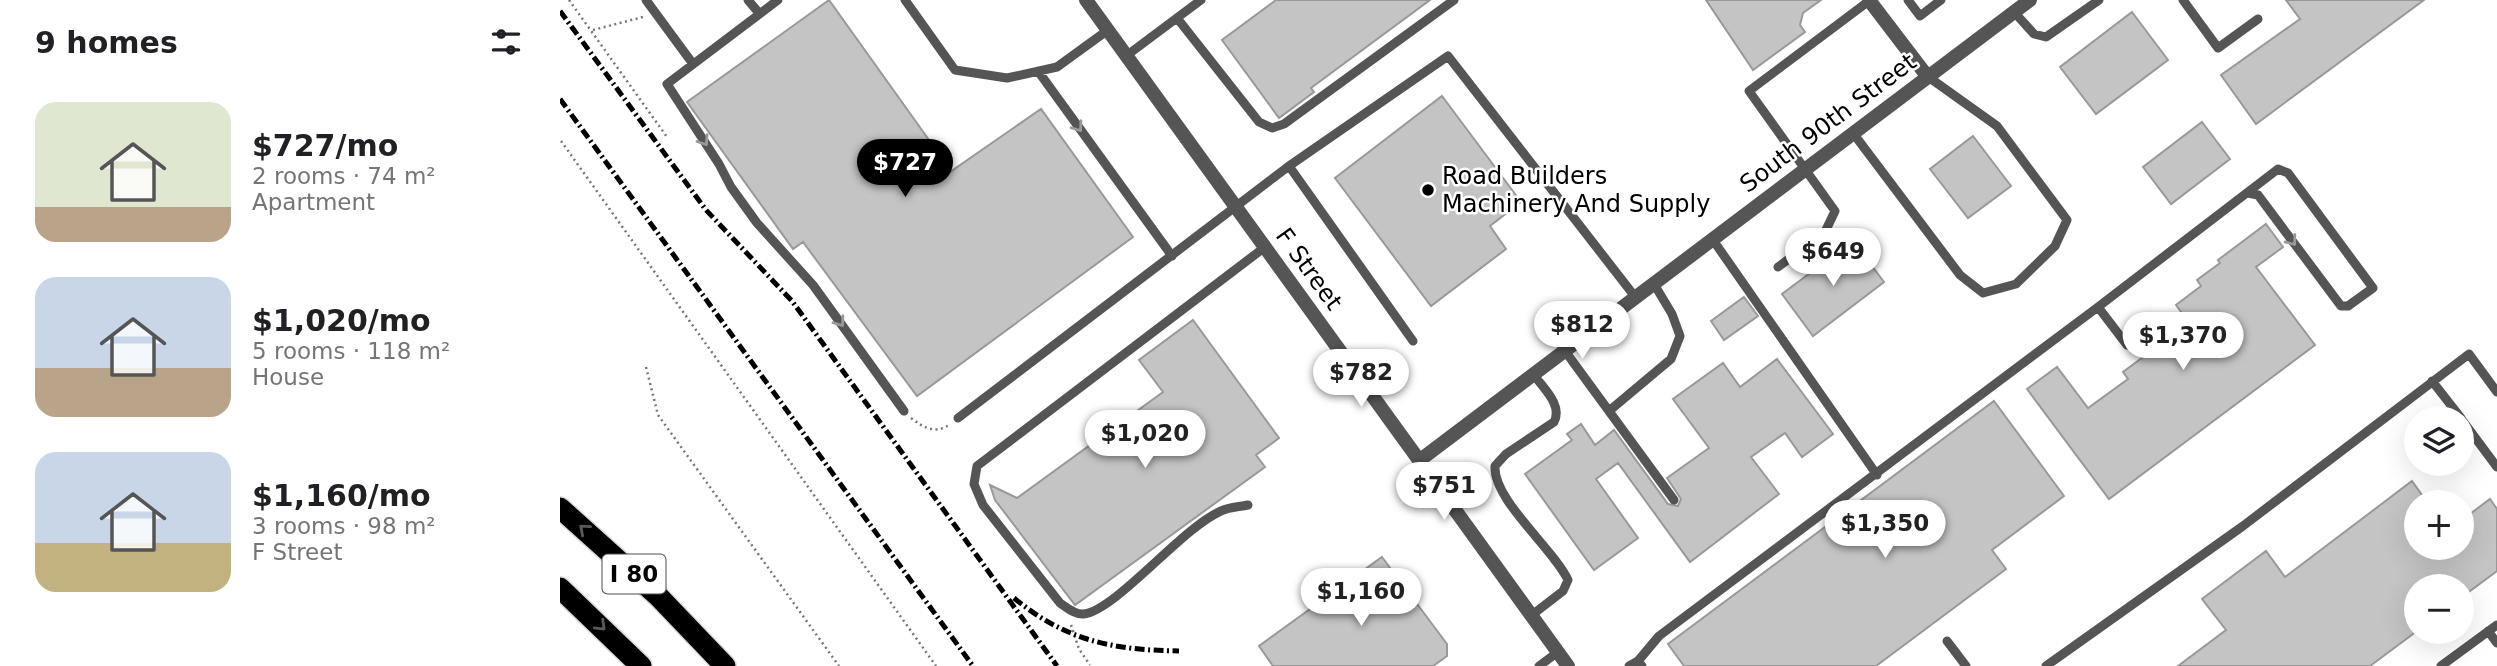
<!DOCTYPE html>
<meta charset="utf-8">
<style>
body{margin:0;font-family:"DejaVu Sans",sans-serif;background:#f6f6f6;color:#202124;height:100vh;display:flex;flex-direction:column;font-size:26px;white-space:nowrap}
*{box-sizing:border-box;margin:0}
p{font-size:23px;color:#757577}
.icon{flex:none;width:38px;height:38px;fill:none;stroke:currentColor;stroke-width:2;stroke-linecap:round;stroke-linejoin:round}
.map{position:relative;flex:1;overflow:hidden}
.details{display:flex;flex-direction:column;background:#fff;width:560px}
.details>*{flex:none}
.fabs{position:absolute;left:1844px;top:406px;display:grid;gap:14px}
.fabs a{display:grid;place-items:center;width:70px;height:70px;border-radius:50%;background:#fff;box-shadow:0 7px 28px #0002;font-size:35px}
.price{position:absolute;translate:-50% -60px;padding:0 16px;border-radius:24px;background:#fff;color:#222;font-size:23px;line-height:46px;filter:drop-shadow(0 2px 4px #0008)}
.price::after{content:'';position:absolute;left:50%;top:42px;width:21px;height:16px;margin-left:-10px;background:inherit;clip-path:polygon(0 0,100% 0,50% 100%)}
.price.on{background:#000;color:#fff}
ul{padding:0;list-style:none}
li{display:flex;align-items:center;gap:21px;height:175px;padding:0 35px}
li span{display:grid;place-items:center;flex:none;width:196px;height:140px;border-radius:21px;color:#555}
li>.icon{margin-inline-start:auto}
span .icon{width:84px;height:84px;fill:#fffc;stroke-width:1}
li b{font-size:30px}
h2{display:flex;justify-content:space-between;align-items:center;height:84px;padding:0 35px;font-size:30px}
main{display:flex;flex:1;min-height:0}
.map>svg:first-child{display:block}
</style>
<main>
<section class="details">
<h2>9 homes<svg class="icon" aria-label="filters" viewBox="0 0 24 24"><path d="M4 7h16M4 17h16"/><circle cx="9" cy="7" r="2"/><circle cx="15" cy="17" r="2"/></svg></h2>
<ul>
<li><span style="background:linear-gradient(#dfe7d0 75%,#b9a48a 0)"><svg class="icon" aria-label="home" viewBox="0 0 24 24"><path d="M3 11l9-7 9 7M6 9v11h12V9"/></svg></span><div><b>$727/mo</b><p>2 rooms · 74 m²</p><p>Apartment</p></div></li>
<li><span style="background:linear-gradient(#c9d6e8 65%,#b9a48a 0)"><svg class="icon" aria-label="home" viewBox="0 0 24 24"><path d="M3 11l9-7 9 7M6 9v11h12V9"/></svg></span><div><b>$1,020/mo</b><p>5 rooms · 118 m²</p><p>House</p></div></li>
<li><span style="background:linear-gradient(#c9d6e8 65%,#c2b280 0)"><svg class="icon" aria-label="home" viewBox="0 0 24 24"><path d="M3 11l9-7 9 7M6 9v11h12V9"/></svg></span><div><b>$1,160/mo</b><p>3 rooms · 98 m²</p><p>F Street</p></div></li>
</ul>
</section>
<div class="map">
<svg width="1937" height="666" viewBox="0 0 1937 666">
<rect width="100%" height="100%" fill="#fff"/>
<path fill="#c4c4c4" stroke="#999" stroke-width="2" d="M269,0L374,147L370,150L387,174L481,109L573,237L357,396L243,242L233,249L127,102Z
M716,0H870L751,88L754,92L719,118L662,40Z
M1146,0H1261L1243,13L1240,25L1245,32L1193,70Z
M1726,0H1864L1696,124L1661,75L1740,19Z
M1572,12L1608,60L1536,114L1500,67Z
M882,96L961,202L930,226L946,249L871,306L775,178Z
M1642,122L1670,159L1611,204L1583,167Z
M1413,136L1451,186L1408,218L1370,169Z
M1706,224L1723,247L1696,267L1755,345L1549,499L1467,389L1497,367L1528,408L1568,379L1563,372L1629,323L1616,305L1641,286L1637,280L1660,263L1658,260Z
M1293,241L1324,282L1253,336L1222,294Z
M1184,297L1198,316L1164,340L1151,321Z
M633,320L719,438L696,455L705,467L515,605L435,500L430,485L457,498L603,392L579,360Z
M1217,359L1273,434L1242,457L1225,433L1191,457L1219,494L1130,562L1058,463L1036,479L1078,538L1034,570L965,474L1012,440L1007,434L1021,424L1035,445L1054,430L1108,504L1118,506L1121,499L1107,478L1149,448L1113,399L1163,363L1180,387Z
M1434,401L1504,496L1432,550L1446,569L1316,666H1124L1108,644Z
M1852,481L1867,502H1857V548H1902V520L1930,499L1937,509V571L1902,597V586H1857V631L1810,666H1618L1666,630L1642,599L1706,551L1725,577Z
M822,557L887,644V656L873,666H713L699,646Z"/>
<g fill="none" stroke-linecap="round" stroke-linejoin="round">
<g stroke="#dbdbdb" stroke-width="24">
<path id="motorway" d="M0,508L99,597L165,666
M0,588L81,666"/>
</g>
<path stroke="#777" stroke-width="2.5" stroke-dasharray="2 3.5" stroke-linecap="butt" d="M9,0L107,137
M33,30L83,17
M1,141L376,666
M86,367L98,415L279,666
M351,418C364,428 375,434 389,425
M511,625L519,649L530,665"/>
<path stroke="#555" stroke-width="9" d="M86,0L133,64
M188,0L199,13
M218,0L107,84L159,164L171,187L197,223L253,285L344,411
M345,0L395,70L447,78L497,67L548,30
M1348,0L1360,16L1381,0
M1623,0L1658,48L1698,19
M1454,12L1474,34L1486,37L1539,0
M617,18L699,122L712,128L724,124L894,0
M566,56L641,0
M478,71L612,256
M1293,133L1400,275L1423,293L1456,284L1495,246L1507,220L1437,126L1367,76
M729,166L853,341
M1153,240L1317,475
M1218,267L1265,232L1275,211L1189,91L1309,1
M1538,307L1718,169L1728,173L1813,288L1788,306H1781L1698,195L1688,193
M1005,351L1114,500
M1872,381L1901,418
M1049,411L1111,359L1120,336L1112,314L1094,284
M398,418L729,166L888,56L1076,298
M1902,420L1937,467
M688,505C679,507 669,507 661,511C623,527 556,610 524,614C515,615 506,607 500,603L423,505L414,484L417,466L705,247
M972,615L1003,591L1008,580C993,548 933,500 935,466L946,454L994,422C1003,405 983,388 974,375
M1928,631L1937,643
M1387,641L1406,666
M1078,661L1099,636L1538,307L1567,345
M979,666L998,652
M1069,666L1078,661L1082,666
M1486,666L1683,526L1909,354L1937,392
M1881,666L1937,625"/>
<path stroke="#555" stroke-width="14" d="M1309,0L1367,76"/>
<path stroke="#555" stroke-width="14" d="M526,0L1008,666
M860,460L1470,0"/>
<use href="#motorway" stroke="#000" stroke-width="21"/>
<path stroke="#000" stroke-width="5" stroke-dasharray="10 3.5 2 3.5" stroke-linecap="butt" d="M0,11L146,210L232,301L497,666
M0,99L413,666
M454,598C506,641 553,650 619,651"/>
</g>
<defs><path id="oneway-chevron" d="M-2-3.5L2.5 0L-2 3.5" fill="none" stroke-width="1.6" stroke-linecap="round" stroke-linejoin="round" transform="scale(1.75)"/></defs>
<g stroke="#999">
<use href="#oneway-chevron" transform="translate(518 127) rotate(54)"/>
<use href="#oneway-chevron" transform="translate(144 141) rotate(56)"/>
<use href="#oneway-chevron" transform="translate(1732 241) rotate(53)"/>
<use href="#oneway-chevron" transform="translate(280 322) rotate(54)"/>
</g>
<g stroke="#595959">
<use href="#oneway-chevron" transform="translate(24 529) rotate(-139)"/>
<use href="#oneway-chevron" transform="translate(41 626) rotate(44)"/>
</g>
<circle fill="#000" stroke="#fff" stroke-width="2.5" cx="868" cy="190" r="7"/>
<g text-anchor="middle" stroke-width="5" stroke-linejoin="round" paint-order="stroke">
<rect fill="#fff" stroke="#4c4c4c" stroke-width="2" x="42.5" y="554.5" width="63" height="39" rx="5"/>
<g font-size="23" font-weight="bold" fill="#000">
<text x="74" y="582">I 80</text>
</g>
<g font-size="24" fill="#000" stroke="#fff">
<text transform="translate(1268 123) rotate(-37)" y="8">South 90th Street</text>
<text transform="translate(749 269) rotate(54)" y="8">F Street</text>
</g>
<g font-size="24" fill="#000" stroke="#fff" text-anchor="start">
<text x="882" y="184">Road Builders<tspan x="882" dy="28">Machinery And Supply</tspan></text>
</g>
</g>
</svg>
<div class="fabs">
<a><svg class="icon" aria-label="layers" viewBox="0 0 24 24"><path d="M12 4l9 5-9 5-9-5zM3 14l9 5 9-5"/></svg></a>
<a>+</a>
<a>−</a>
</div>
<b class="price on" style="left:345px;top:199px">$727</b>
<b class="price" style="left:1273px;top:288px">$649</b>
<b class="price" style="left:1022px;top:361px">$812</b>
<b class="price" style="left:1623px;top:372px">$1,370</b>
<b class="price" style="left:801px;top:409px">$782</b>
<b class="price" style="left:585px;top:470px">$1,020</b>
<b class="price" style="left:884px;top:522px">$751</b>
<b class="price" style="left:1325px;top:560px">$1,350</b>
<b class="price" style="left:801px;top:628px">$1,160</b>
</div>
</main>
